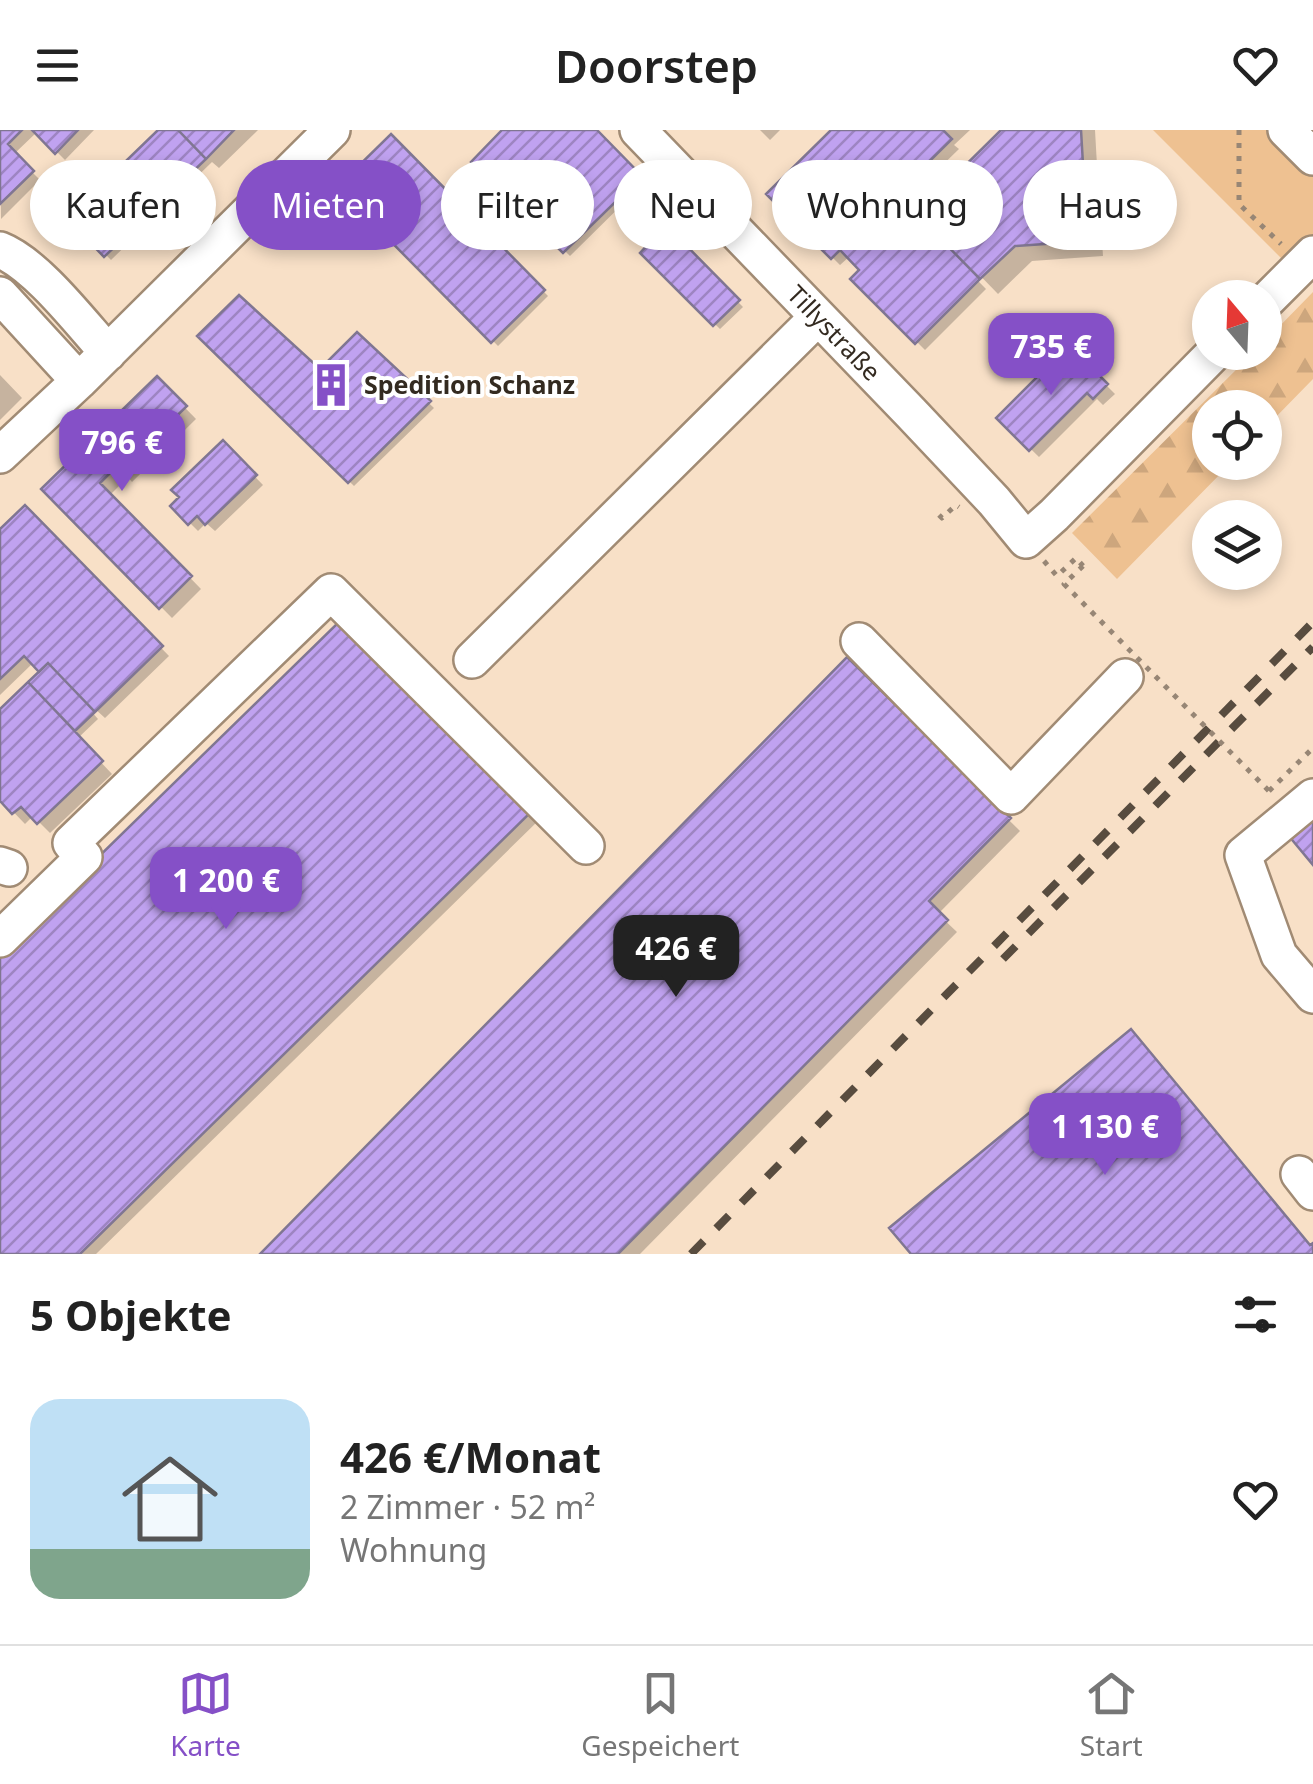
<!DOCTYPE html>
<html lang="de">
<meta charset="utf-8">
<style>
body{margin:0;font-family:"Noto Sans",sans-serif;background:#f2f2f2;color:#222;height:100vh;display:flex;flex-direction:column;font-size:38px;white-space:nowrap}
*{box-sizing:border-box;margin:0}
p{font-size:32px;color:#767676}
.icon{flex:none;width:55px;height:55px;fill:none;stroke:currentColor;stroke-width:2;stroke-linecap:round;stroke-linejoin:round}
.map{position:relative;height:1124px;overflow:hidden}
.details{display:flex;flex-direction:column;background:#fff;flex:1}
.details>*{flex:none}
.hud{position:absolute;left:30px;top:30px;width:1255px;height:90px;display:flex;gap:20px}
.needle{width:65px;rotate:341deg}
.controls{position:absolute;left:1192px;top:150px;display:grid;gap:20px}
.controls a{display:grid;place-items:center;width:90px;height:90px;border-radius:50%;background:#fff;box-shadow:0 5px 15px #0003;font-size:50px}
.price{position:absolute;translate:-50% -85px;padding:0 22px;border-radius:20px;background:#8550c7;color:#fff;font-size:32px;line-height:65px;filter:drop-shadow(0 2px 5px #0008)}
.price::after{content:'';position:absolute;left:50%;top:60px;width:30px;height:22px;margin-left:-15px;background:inherit;clip-path:polygon(0 0,100% 0,50% 100%)}
.price.current{background:#222;color:#fff}
ul{padding:0;list-style:none}
li{display:flex;align-items:center;gap:30px;height:250px;padding:0 30px}
li span{display:grid;place-items:center;flex:none;width:280px;height:200px;border-radius:30px;color:#555}
li>.icon{margin-inline-start:auto}
span .icon{width:120px;height:120px;fill:#fffc;stroke-width:1}
li b{font-size:42px}
h2{display:flex;justify-content:space-between;align-items:center;height:120px;padding:0 30px;font-size:42px}
.pill{padding:0 35px;border-radius:45px;background:#fff;box-shadow:0 5px 15px #0003;font-size:35px;line-height:90px}
.pill.current{background:#8550c7;color:#fff}
header{display:flex;justify-content:space-between;align-items:center;height:130px;padding:0 30px;background:#fff;font-size:45px;font-weight:600}
.dock{display:flex;justify-content:space-around;align-items:center;height:140px;border-top:2px solid #e0e0e0;background:#fff;font-size:28px;color:#767676}
.dock a{display:grid;justify-items:center;gap:5px}
.dock .current{color:#8550c7}
.map>svg:first-child{display:block}
</style>
<header><svg class="icon" aria-label="menu" viewBox="0 0 24 24"><path d="M4 6h16M4 12h16M4 18h16"/></svg>Doorstep<svg class="icon" aria-label="heart" viewBox="0 0 24 24"><path d="M12 20l-8-8c-3-5 5-10 8-4 3-6 11-1 8 4z"/></svg></header>
<div class="map">
<svg width="1313" height="1124" viewBox="0 0 1313 1124">
<defs>
<pattern id="forest-firs" width="22" height="20" patternUnits="userSpaceOnUse" patternTransform="scale(2.5)"><rect width="22" height="20" fill="#eec191"/><path d="M5 1l3.5 6h-7zM16 11l3.5 6h-7z" fill="#cda67d"/></pattern>
<pattern id="building-hatch" width="6" height="6" patternUnits="userSpaceOnUse" patternTransform="scale(2.5)"><rect width="6" height="6" fill="#c0a2f0"/><path d="M-1 1l2-2M0 6l6-6M5 7l2-2" fill="none" stroke="#9d84c2"/></pattern>
</defs>
<rect width="100%" height="100%" fill="#f8e0c7"/>
<path fill="url(#forest-firs)" d="M1313,162V249L1265,298V278H1210V332L1231,333L1117,449L1072,403L1253,223L1265,222V211Z"/>
<path fill="#eec191" d="M1153,0H1313V145L1305,152Z"/>
<path fill="#0003" d="M0,0H94L65,30L37,2L14,24L40,50L1,89Z
M162,0H258L219,38L212,32L111,130L70,88Z
M505,0H593L645,52L570,126L474,32Z
M760,0H780L770,10Z
M834,0H970L954,15L959,19L884,92L898,106L1004,0H1095L1098,53L1105,59L1099,65L1103,126L1032,131L998,164L926,90L922,94L986,159L925,220L854,149L863,140L850,126L840,135L769,64Z
M391,8L548,166L498,216L341,57Z
M666,99L743,177L720,199L643,123Z
M357,205L434,278L354,356L200,206L320,243Z
M1071,220L1115,264L1103,275L1097,269L1039,327L999,288Z
M0,245L22,268L0,290Z
M157,249L196,289L132,352L128,347L110,365L201,459L172,488L45,359Z
M223,314L263,355L215,401L206,393L198,401L173,376Z
M25,378L169,526L105,588L94,578L91,581L98,589L78,608L112,644L50,703L33,686L25,694L0,668V582L42,542L33,533L0,565V402Z
M343,491L539,690L96,1124H0V827Z
M847,531L1020,701L938,784L957,802L640,1124H263Z"/>
<path fill="url(#building-hatch)" stroke="#807692" stroke-width="2.5" d="M0,0H22L8,14L34,41L0,74Z
M32,0H78L55,24Z
M158,0H178L206,29L104,127L67,88Z
M178,0H234L206,29Z
M502,0H597L642,46L563,123L471,32Z
M831,0H943L952,9L878,82L898,102L916,84L980,149L915,214L850,149L859,140L840,120L831,129L766,64Z
M1001,0H1081L1083,34L1090,41L1084,48L1088,111L1015,116L980,149L916,84Z
M391,4L545,160L491,213L337,57Z
M666,95L740,170L713,196L640,123Z
M239,165L320,239L357,202L431,271L348,353L197,206Z
M1071,217L1108,254L1093,269L1087,263L1029,321L996,288L1054,230L1056,231Z
M157,246L187,276L119,342L115,338L100,353L192,446L159,479L41,359Z
M223,310L257,345L205,395L197,386L188,395L170,376L179,367L171,360Z
M25,375L163,516L95,582L48,533L39,542L24,526L0,549V399Z
M343,488L533,680L80,1124H0V823Z
M847,527L1011,688L929,771L948,790L618,1124H260Z
M48,533L95,582L75,601L28,552Z
M28,552L103,631L37,694L21,677L12,684L0,671V579Z
M1313,684V735L1288,705Z
M1131,899L1310,1115L1313,1113V1124H911L889,1098Z"/>
<g fill="none" stroke-linecap="round" stroke-linejoin="round">
<g stroke="#a18b74" stroke-width="40">
<path id="minor" d="M638,0L911,283L994,371L1026,410L1054,385L1215,222
M1286,0L1313,27
M0,120C36,134 81,193 108,223
M0,165L79,251
M1265,172L1313,124
M0,325L79,251L332,0
M859,511L1011,666L1125,547
M472,530L818,187
M1313,667L1243,725L1279,825L1313,865
M0,735L9,738
M0,809L84,727L71,713L331,462L586,716
M1299,1044L1313,1062"/>
</g>
<path stroke="#978675" stroke-width="5" stroke-dasharray="5 8" stroke-linecap="butt" d="M1239,0V74L1281,114
M939,385L942,388L956,375L959,377
M1044,431L1057,446L1076,428L1083,436
M1269,661L1313,618"/>
<use href="#minor" stroke="#fff" stroke-width="35"/>
<path stroke="#584c3f" stroke-width="8" stroke-dasharray="18 18" stroke-linecap="butt" d="M1003,829L1313,517
M691,1124L1313,492"/>
<path stroke="#978675" stroke-width="5" stroke-dasharray="5 8" stroke-linecap="butt" d="M1083,436L1064,454L1269,661"/>
</g>
<defs>
<g id="building-bare" transform="scale(3.45)"><path d="M-4-6H4V6H1V3H-1V6H-4ZM-2.5-4.3h1.7v1.8h-1.7ZM.8-4.3h1.7v1.8H.8ZM-2.5-1h1.7V.8h-1.7ZM.8-1h1.7V.8H.8Z" fill="#8550c7" stroke="#fff" stroke-width="2.5" paint-order="stroke"/></g>
</defs>
<g fill-rule="evenodd">
<use href="#building-bare" x="331" y="255"/>
</g>
<g text-anchor="middle" stroke-width="8" stroke-linejoin="round" paint-order="stroke">
<g font-size="25" fill="#332a20" stroke="#fff">
<text transform="translate(834 203) rotate(46)" y="9">Tillystraße</text>
</g>
<g font-size="25" font-weight="bold" fill="#332a20" stroke="#fff" text-anchor="start">
<text x="364" y="264">Spedition Schanz</text>
</g>
</g>
</svg>
<div class="controls">
<a><svg class="needle" viewBox="-14 -14 28 28"><path d="M0-13l5 13h-10z" fill="#e53935"/><path d="M0 13l5-13h-10z" fill="#767676"/></svg></a>
<a><svg class="icon" aria-label="locate" viewBox="0 0 24 24"><circle cx="12" cy="12" r="6"/><path d="M12 2v4M12 18v4M2 12h4M18 12h4"/></svg></a>
<a><svg class="icon" aria-label="layers" viewBox="0 0 24 24"><path d="M12 4l9 5-9 5-9-5zM3 14l9 5 9-5"/></svg></a>
</div>
<b class="price" style="left:1051px;top:268px">735 €</b>
<b class="price" style="left:122px;top:364px">796 €</b>
<b class="price" style="left:226px;top:802px">1 200 €</b>
<b class="price current" style="left:676px;top:870px">426 €</b>
<b class="price" style="left:1105px;top:1048px">1 130 €</b>
<div class="hud">
<a class="pill">Kaufen</a>
<a class="pill current">Mieten</a>
<a class="pill">Filter</a>
<a class="pill">Neu</a>
<a class="pill">Wohnung</a>
<a class="pill">Haus</a>
</div>
</div>
<section class="details">
<h2>5 Objekte<svg class="icon" aria-label="filters" viewBox="0 0 24 24"><path d="M4 7h16M4 17h16"/><circle cx="9" cy="7" r="2"/><circle cx="15" cy="17" r="2"/></svg></h2>
<ul>
<li><span style="background:linear-gradient(#bfe0f5 75%,#7fa58c 0)"><svg class="icon" aria-label="home" viewBox="0 0 24 24"><path d="M3 11l9-7 9 7M6 9v11h12V9"/></svg></span><div><b>426 €/Monat</b><p>2 Zimmer · 52 m²</p><p>Wohnung</p></div><svg class="icon" aria-label="heart" viewBox="0 0 24 24"><path d="M12 20l-8-8c-3-5 5-10 8-4 3-6 11-1 8 4z"/></svg></li>
</ul>
</section>
<nav class="dock">
<a class="current"><svg class="icon" aria-label="map" viewBox="0 0 24 24"><path d="M3 6l6-2 6 2 6-2v14l-6 2-6-2-6 2zM9 4v14M15 6v14"/></svg>Karte</a>
<a><svg class="icon" aria-label="saved" viewBox="0 0 24 24"><path d="M7 4h10v16l-5-4-5 4z"/></svg>Gespeichert</a>
<a><svg class="icon" aria-label="home" viewBox="0 0 24 24"><path d="M3 11l9-7 9 7M6 9v11h12V9"/></svg>Start</a>
</nav>
